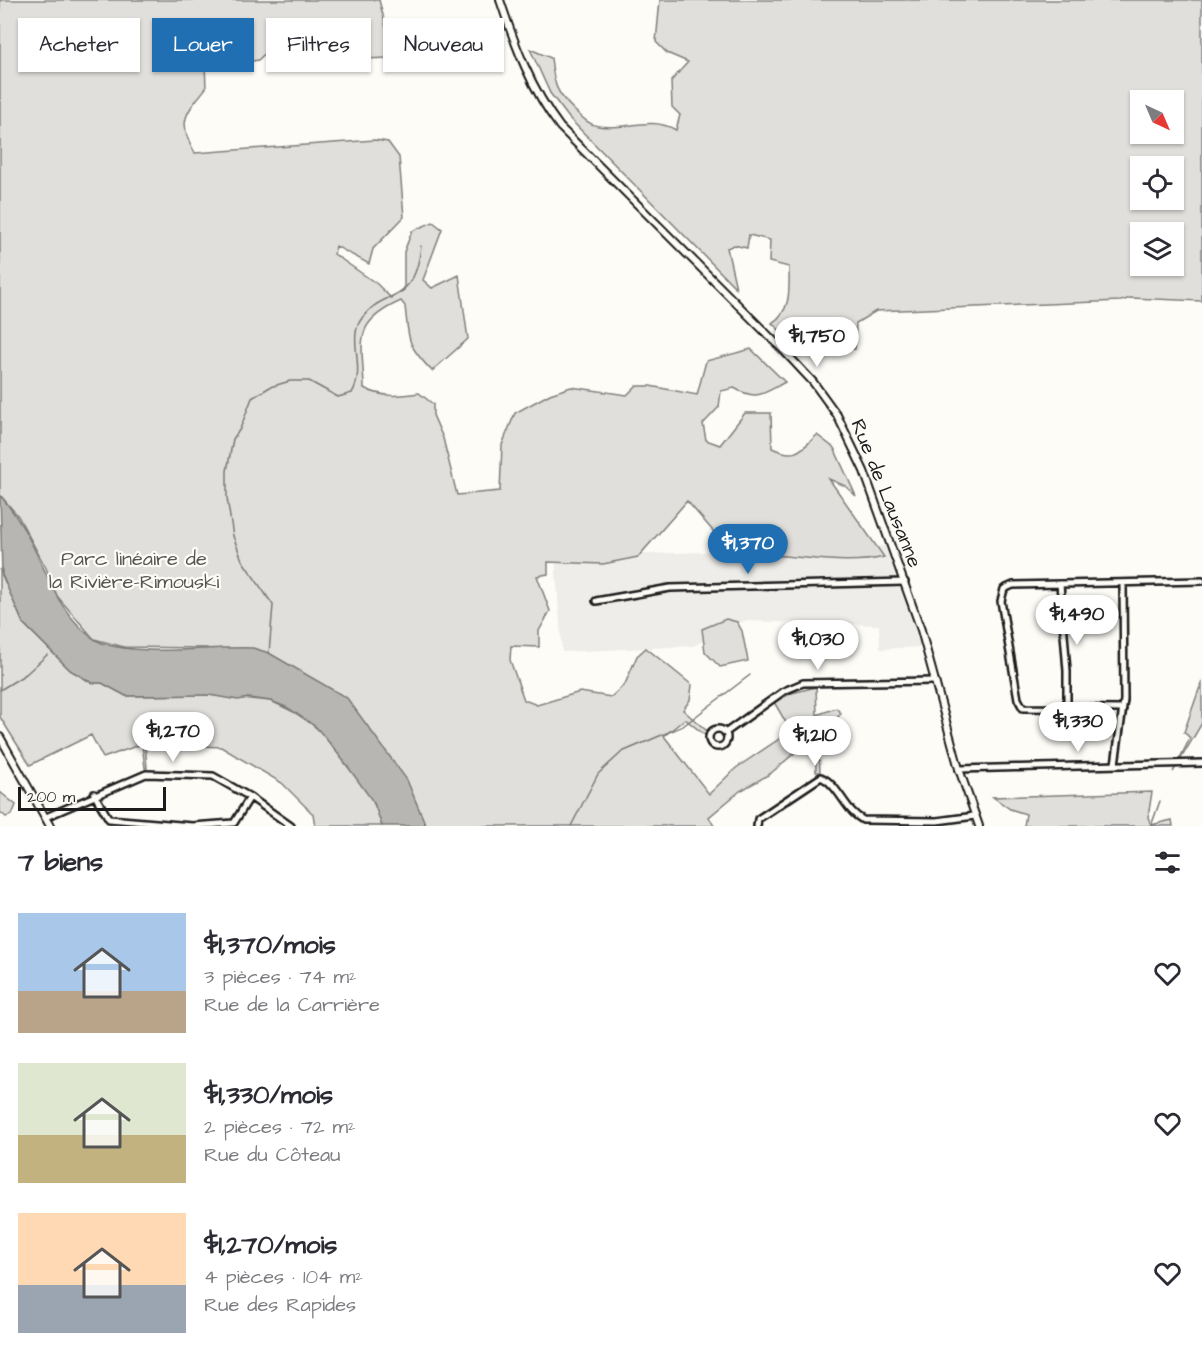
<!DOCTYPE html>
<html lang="fr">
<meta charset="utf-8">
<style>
body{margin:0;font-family:"Architects Daughter",sans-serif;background:#f2f2f3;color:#2b2b33;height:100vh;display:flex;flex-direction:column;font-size:22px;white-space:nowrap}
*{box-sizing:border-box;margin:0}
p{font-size:20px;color:#7c7c81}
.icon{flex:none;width:33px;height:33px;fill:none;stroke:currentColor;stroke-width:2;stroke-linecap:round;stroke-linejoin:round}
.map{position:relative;height:826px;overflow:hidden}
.drawer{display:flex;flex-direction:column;background:#fff;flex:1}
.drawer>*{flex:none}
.guide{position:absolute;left:18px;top:18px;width:600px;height:54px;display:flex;gap:12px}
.needle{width:39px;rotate:136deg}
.controls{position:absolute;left:1130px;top:90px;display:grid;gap:12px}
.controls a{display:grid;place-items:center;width:54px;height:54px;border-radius:0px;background:#fff;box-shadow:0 2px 4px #0004;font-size:30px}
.scale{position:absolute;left:18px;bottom:15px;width:148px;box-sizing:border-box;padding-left:6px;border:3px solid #1c1c1c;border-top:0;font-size:16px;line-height:21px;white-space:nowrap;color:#1c1c1c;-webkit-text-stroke:4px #fdfcf7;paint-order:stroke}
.price{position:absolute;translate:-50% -51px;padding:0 14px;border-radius:21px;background:#fff;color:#222;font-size:20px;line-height:39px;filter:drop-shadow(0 2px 3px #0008)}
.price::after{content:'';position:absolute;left:50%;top:36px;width:18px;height:14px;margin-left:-9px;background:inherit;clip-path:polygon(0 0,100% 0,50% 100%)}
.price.active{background:#1f6fb2;color:#fff}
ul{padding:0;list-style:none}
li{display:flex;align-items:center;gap:18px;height:150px;padding:0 18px}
li span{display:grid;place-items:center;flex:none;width:168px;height:120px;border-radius:0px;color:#555}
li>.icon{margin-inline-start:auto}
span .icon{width:72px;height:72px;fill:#fffc;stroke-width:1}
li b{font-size:26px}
h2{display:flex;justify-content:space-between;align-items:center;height:72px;padding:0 18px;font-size:26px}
.chip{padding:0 21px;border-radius:0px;background:#fff;box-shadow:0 2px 4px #0004;font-size:21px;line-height:54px}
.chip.active{background:#1f6fb2;color:#fff}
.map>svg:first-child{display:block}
</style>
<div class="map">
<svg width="1202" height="826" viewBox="0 0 1202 826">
<rect width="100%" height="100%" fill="#fdfcf7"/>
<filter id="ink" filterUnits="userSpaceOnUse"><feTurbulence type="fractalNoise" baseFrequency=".0167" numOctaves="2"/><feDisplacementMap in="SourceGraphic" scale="12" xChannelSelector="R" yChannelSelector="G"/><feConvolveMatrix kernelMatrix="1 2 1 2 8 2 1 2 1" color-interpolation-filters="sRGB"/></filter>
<g filter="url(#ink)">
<path fill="#eeede9" d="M885,546L921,647L880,649L879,625L744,621L693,646L562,652L555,557Z"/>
<path fill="#e0dfdb" stroke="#7e7e7c" stroke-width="1.5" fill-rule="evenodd" d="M0,0H379L388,34V58L340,60L327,47H272L258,60L229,65L205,64L206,88C185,114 177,122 195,153L375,140L388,142L399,157L404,217L373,249L369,264L336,246L334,254L377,284L391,298L404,290V252L412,231L433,222L442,229L423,280L432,288L459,275L468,339L432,371C406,344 409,341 405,306L401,301C351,323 363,342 364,388C382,398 400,396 419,393L433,404V415L443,438L457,495L500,491L502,445L515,413L550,394L571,387L627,395L636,386H650L697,395L706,361L751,349L785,382C763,394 757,401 734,388L721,391L719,407L703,424L706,440L720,445L745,413H771L772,448C796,459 800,451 817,435L834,448L856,496L845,486L829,479L884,557C834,569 783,548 732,558L726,546L687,501L638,557L603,564L548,562V574L537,576L550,611L539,631V647L511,646L510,660L524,700L537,705L580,692L611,697L625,684L637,656L646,648L692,685L690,700L683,710L707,731L705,735L685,719L664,736L709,794L736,768L791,731L774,702L792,693L816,687L817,715L836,708L841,713L835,721L818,732L820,772H816L815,740L811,739L770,774L740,791L709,817L714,826H426L412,794L207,648L124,647L94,639L57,596L46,568L18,516L0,495Z
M660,0H1202V301L1131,298L1121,301L876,311L856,323L855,349L823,350L822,320L788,338L772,323C792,310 789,289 789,267L769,262L770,240L749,235L747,248L734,245L727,248L736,288L569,118L550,93L530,49L551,58C554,84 555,92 575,111C582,117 589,125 598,126C625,131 650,115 676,130L680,115L672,107L671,81L688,62L667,53L656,42ZM1140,100H1173V134H1140ZM1140,166H1173V200H1140ZM1140,232H1173V266H1140Z
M0,569L23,623L70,670L92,683H102L126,696L209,695L271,701L302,716L321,732L369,794L378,812L382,826H315L313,814L282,783L221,747L145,743L147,768H145L142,744L103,758L91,735L30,765L0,717Z
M726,619L737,622L742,631L748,661L720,667L705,652L702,629Z
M1202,681V723L1173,772L1190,738L1184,732Z
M0,792L16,805L12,815L6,817L0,812Z
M1152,792L1148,817L1151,825L1172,820L1173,826H1024L1026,814L1010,809L993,797Z"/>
<path fill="#b7b6b2" stroke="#797876" stroke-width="1.5" d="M0,495C28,528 37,557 56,594C64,610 85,637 102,643C144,657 208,646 253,648L269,653L347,698L407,780L426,826H382L374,803L338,753L316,727L288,708L271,701L248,698L238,700L209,695L126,696L102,683H92L70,670L23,623L2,575Z"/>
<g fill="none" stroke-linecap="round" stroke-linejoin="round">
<path stroke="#797876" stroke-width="1.5" d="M269,653L273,605L242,560L233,536L227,498V471L233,439L240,429L252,398L270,387L290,381H309L338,397L352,393C366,369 348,340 360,321C384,285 414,309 421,246
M0,690L26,674L47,655
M571,826L598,774L622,752L683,726L750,675
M1151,826L1160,801"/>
<g stroke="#1c1c1c" stroke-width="10">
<path id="minor" d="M1060,584L1067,671V709
M596,601L670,588L905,582
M1123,709L1023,708L1018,699L1001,601L1004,589L1013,585L1202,581
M709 738a9 9 0 1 1 18 0a9 9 0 1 1-18 0Z
M725,733L784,691L803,683L934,681
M1115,764L1124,700L1123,583
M959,769L1202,763
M94,794L109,819L192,826L234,823L250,797
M46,817L146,774L213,776L250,797L291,826
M757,826L758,819L821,777C839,785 845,811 863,820L937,821L975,816"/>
</g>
<g stroke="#1c1c1c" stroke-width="10">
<path id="tertiary" d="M500,0C515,45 531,89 560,127L785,352L813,382L837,415L864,471L921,630L959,769L979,826
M0,737L50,826"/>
</g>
<use href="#minor" stroke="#fdfcf7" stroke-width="5"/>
<use href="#tertiary" stroke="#fdfcf7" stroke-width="6"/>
</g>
</g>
<g text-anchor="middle" stroke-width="4.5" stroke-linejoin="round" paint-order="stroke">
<g font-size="20" fill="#1c1c1c" stroke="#fdfcf7">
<text transform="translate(887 493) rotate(68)" y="7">Rue de Lausanne</text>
</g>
<g font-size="20" fill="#575655" stroke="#fdfcf7">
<text x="134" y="565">Parc linéaire de<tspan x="134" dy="23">la Rivière-Rimouski</tspan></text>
</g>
</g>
</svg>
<div class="controls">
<a><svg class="needle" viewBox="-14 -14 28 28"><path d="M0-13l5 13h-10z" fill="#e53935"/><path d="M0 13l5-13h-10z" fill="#7c7c81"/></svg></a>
<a><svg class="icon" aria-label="locate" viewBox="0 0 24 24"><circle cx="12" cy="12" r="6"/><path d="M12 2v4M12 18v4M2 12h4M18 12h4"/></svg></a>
<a><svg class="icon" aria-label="layers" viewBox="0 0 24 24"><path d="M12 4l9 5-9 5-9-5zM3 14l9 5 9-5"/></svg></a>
</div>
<div class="scale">200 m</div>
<b class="price" style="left:817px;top:368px">$1,750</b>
<b class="price active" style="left:748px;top:575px">$1,370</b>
<b class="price" style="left:1077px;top:646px">$1,490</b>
<b class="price" style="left:818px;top:671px">$1,030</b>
<b class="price" style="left:1078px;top:753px">$1,330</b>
<b class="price" style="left:173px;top:763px">$1,270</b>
<b class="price" style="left:815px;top:767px">$1,210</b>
<div class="guide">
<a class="chip">Acheter</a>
<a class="chip active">Louer</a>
<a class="chip">Filtres</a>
<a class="chip">Nouveau</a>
</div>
</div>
<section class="drawer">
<h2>7 biens<svg class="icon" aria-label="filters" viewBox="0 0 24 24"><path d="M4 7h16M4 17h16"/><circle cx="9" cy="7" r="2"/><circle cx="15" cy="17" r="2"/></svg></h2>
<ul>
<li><span style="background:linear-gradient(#a9c7e8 65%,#b9a48a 0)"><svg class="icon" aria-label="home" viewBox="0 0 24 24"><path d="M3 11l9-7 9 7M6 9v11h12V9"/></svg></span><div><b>$1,370/mois</b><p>3 pièces · 74 m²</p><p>Rue de la Carrière</p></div><svg class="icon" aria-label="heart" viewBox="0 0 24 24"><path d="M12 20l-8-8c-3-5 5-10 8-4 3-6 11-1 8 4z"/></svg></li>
<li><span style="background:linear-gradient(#dfe7d0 60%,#c2b280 0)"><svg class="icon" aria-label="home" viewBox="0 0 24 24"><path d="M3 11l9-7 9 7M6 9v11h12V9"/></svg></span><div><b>$1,330/mois</b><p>2 pièces · 72 m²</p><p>Rue du Côteau</p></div><svg class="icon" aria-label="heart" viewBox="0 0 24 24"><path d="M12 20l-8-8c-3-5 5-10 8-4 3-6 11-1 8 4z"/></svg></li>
<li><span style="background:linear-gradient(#ffd9b3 60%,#9aa5b1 0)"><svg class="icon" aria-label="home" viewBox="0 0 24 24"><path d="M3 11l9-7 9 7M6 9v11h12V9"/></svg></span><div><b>$1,270/mois</b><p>4 pièces · 104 m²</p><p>Rue des Rapides</p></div><svg class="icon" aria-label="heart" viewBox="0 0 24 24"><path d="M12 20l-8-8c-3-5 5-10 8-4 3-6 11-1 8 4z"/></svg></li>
</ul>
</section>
